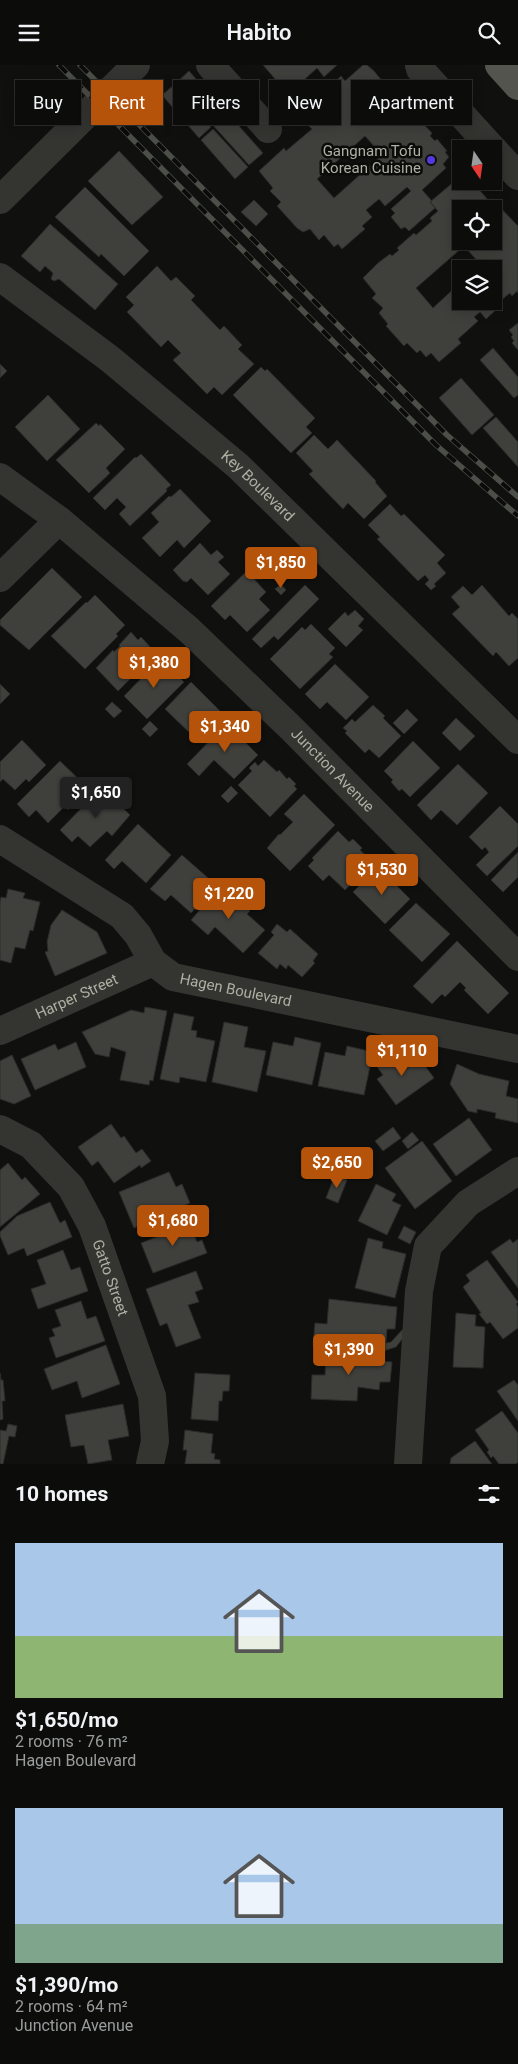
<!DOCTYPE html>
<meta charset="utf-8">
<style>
body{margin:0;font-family:Roboto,sans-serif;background:#151614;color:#f1f3f6;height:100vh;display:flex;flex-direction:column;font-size:19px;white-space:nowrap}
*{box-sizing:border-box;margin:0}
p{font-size:16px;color:#9a9c9d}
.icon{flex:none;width:28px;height:28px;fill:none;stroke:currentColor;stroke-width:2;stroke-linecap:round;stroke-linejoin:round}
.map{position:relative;height:1399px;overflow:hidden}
.sheet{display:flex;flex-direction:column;background:#0c0d0b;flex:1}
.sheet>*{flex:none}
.hud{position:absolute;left:15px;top:15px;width:489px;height:45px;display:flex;gap:10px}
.needle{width:32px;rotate:167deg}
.tools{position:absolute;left:452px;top:75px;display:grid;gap:10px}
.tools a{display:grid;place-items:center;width:50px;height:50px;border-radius:0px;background:#0c0d0b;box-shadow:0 2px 12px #0003,0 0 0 1px #2c2d2c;font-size:25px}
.price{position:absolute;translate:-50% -42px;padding:0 11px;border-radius:5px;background:#b45309;color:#fff;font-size:16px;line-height:32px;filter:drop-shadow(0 1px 2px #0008)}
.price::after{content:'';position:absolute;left:50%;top:30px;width:15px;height:11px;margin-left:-8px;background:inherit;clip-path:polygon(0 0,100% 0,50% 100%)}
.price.on{background:#222;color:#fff}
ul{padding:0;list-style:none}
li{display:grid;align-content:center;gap:10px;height:265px;padding:0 15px}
li span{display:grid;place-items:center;height:155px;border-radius:0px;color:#555}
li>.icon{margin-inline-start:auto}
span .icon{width:90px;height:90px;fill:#fffc;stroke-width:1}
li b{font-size:21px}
h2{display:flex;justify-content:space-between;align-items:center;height:60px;padding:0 15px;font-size:21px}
.pill{padding:0 18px;border-radius:0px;background:#0c0d0b;box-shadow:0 2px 12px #0003,0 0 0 1px #2c2d2c;font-size:18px;line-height:45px}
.pill.on{background:#b45309;color:#fff}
header{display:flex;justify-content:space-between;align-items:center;height:65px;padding:0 15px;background:#0c0d0b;font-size:22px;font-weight:600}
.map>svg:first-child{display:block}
</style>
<header><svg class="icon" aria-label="menu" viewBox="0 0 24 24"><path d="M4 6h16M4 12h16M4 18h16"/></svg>Habito<svg class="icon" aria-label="search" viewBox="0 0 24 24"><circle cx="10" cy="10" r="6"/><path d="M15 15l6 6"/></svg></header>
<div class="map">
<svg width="518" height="1399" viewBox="0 0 518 1399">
<rect width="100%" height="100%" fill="#10110f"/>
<path fill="#3f403c" stroke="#2b2c2a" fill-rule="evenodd" d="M263,0H337L324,12L317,3L305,14L312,22L295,37Z
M363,0H367L374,6L392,28L394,25L404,37L406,35L417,47L414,49L432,68L430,71L435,76L437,74L447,86L445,87L449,92L443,99L446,103L422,125L432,136L430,137L435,143L409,166L405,162L401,164L391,152L395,148L391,144L411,126L407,122L385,141L379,134L366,145L372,152L362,161L365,164L342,184L338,179L334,182L324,170L319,175L310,164L303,167L297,163L277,141L281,137L270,126L273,123L259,106L284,83L286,86L312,64L309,61L323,49L325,51L339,39L337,37L339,35L332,27L334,26L330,21L341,11L345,16ZM365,71L382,90L334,133L317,114Z
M189,6L221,42L207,54L176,18Z
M174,20L211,62L199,73L162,30Z
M223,43L263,88L249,100L209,56Z
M213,64L248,102L235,114L201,75Z
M119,86L163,132L132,160L88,116Z
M456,115L460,119L464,116H472L488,135L492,134L518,161V228L517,226L512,231L510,228L495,240L498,243L486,254L480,247L474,252L478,256L458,274L461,278L439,297L431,288L426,292L420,285L417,288L407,278L404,281L386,261L388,259L379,248L383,243L372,233L376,229L363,213L378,198L390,189L392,191L399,185L397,183L414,168L416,170L432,156L430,153L438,146L430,137ZM461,144H494V176H461ZM464,181L481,200L477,204H494V236H461V217L433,243L416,223Z
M85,122L149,186L124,211L101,189L99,192L55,152Z
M254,135L268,149L256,161L241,147Z
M50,159L118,219L95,245L59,214L54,216L51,214L53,208L45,201L40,207L21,191Z
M157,201L171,216L176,212L195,231L191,235L220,265L224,261L242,280L238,284L254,299L222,330L214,322L207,329L173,295L181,288L168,275L161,282L127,247L134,240L126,232Z
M518,258V285L512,278L514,276L511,272L513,270L509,265Z
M493,283L518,312V330L514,333L480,295Z
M0,299L7,306L0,313Z
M261,302L265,306L267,304L315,353L306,362L312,368L291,388L233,330Z
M461,313L494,350L472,370L439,333Z
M48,330L80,364L47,396L15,362Z
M496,352L518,377V402L483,363Z
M96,358L99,361L100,359L125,384L106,403L110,408L89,428L56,395Z
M314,370L328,384L337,375L376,416L375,417L387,431L364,454L348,438L343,444L309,409L313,406L296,388Z
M141,389L171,420L166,424L167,426L130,461L119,449L126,442L117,433L105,445L93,433L135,392L136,393Z
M180,424L211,456L184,483L177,475L160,492L142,473L159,457L151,448L169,431L171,432Z
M390,439L401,451L404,449L445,490L437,498L446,508L434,519L436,521L431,525L425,519L429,515L425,510L418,516L377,474L380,472L368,460Z
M200,478L211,490L217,485L224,492L218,497L230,509L208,530L191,513L187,517L183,516L173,505Z
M258,495L271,508L261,514H254L266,527L259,534L270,545L247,567L230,550L225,555L211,541Z
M52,503L82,532L29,585L0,560V555Z
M281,519L286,525L281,530L275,524Z
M305,520L319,534L278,575L274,571L261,583L252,574Z
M482,520L509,551L512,548L518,554V593L509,601L496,587L493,591L452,549L460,542L451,532L463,521L472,530Z
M95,530L125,560L116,569L118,571L85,604L51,571L86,537L87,538Z
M355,545L364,554L358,561L363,565L346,582L328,564L345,547L348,551Z
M311,559L335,583L329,589L333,592L300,624L270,594L302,562L305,565Z
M131,567L138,575L141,572L154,586L143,596L145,599L118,626L96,603L113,585L114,587L120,581L119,580Z
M158,596L167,604L169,602L184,617L147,654L124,631Z
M335,599L369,632L346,655L327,637L320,644L305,629Z
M191,617L222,648L196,674L165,644Z
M0,619L10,629L0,639Z
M112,637L122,646L114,653L105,644Z
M373,640L385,651L383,653L401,671L379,693L369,684L365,688L345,668L347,666L343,663L352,654L355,657Z
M407,644L418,655L404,669L393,658Z
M456,653L475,671L460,686L442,668Z
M150,656L158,664L150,672L142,664Z
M228,657L247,675L245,677L258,690L234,714L214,695L199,711L187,699Z
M22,675L46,700L29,717L26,714L15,725L3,714L0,717V697Z
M413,676L440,703L410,732L402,724L399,726L391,717L393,715L384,706Z
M264,695L277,707L279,705L287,714L289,712L296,719L294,721L297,724L270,752L238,720L252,706L249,703L255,697L258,701Z
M60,696L89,724L68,745L65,741L48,758L36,745L29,752L17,739Z
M458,699L488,728L457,760L441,745L431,755L417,740Z
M231,721L238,728L228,738L221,731Z
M102,722L130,750L112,771L107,766L90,782L78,771L72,777L60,765Z
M304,729L335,760L290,806L267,783L279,769L280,770L293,757L284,749Z
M500,741L518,759V781L487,811L476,800L489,787L485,782L482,785L469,772Z
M138,759L171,790L146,818L122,796L114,804L105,795Z
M338,766L349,777L353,774L362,783L360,785L373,797L345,825L329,810L323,816L308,801L314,795L312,793Z
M518,787V812L503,827L491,815Z
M182,790L216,820L191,848L171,830L165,836L150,824Z
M378,802L410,834L385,859L353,827Z
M222,820L250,846L247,849L265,865L243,888L215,862L208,870L191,855Z
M8,824L25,828L23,833L40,837L33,866L30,865L25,884L15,882L11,898L0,895V837L1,832L6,833Z
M416,838L450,869L422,897L389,865Z
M62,845L97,867L107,888L55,911L45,887L48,886L47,877L51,860Z
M277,859L287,867L290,864L318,889L313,896L315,898L302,912L288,900L286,904L280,899L277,904L258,888L274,870L271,867Z
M457,876L509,928L488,949L464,925L466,923L460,917L445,932L442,929L432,939L413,921Z
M145,942L167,946L153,1016L150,1015L149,1020L120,1015L126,987L111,982L109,992L95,989L82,967L131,945L144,948Z
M174,948L194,952L191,965L197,966L196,972L215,976L206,1017L180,1012L179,1018L160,1014Z
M224,957L248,962L244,982L266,986L257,1027L212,1017Z
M295,972L321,978L312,1020L266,1010L273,977L293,981Z
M76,977L86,1002L35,1025L21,994L55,979L58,985Z
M347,981L373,987L364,1030L318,1021L325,987L345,991Z
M393,986L406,1004L420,994L434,1013L396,1040L377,1014L383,1010L375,999Z
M12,990L31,1031L14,1039L0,1034V996Z
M457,999L479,1009L509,1016L506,1031L518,1034V1058L495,1053L496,1048L477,1044V1048L468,1046L450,1019Z
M469,1053L492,1085L456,1111L433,1079Z
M111,1059L121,1073L124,1071L136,1088L142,1084L151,1096L141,1103L140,1100L114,1118L98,1096L92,1101L78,1082Z
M393,1062L401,1073L383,1086L375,1076Z
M412,1067L419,1075L408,1084L402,1076Z
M422,1076L452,1116L415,1144L385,1103Z
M8,1098L22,1115L25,1112L40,1129L0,1162V1105Z
M169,1107L176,1122L182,1119L190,1138L134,1163L119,1127Z
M335,1110L347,1115L338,1138L326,1133Z
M376,1119L396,1129L392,1136L401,1140L387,1170L358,1156Z
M50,1137L60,1158L65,1155L72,1172L27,1191L24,1183L8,1190L0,1171V1167L17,1151Z
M188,1154L197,1177L202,1175L207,1188L153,1208L141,1178L162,1170L160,1164Z
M404,1161L416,1167L410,1179L398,1173Z
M368,1173L383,1177L382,1183L406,1189L395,1233L355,1223Z
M510,1174L513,1178L518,1174V1223L491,1187Z
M63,1185L71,1205L80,1202L88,1226L38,1244L31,1224L46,1219L37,1195Z
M487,1195L518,1237L516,1239L518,1242V1263L503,1274L490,1257L487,1259L479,1249L481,1248L463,1222L470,1216L466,1210Z
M196,1206L203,1224L195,1227L199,1237L188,1240L201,1273L176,1282L167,1258L160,1261L146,1224Z
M329,1234L397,1242L395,1264H387L386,1278L391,1277L403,1264V1273L396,1282L383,1286L313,1280L315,1258L327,1259Z
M81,1236L87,1254L96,1251L105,1276L56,1293L49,1273L55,1271L52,1264L61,1261L55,1245Z
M456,1248L476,1250L475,1261L485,1262L483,1303L453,1302Z
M106,1280L120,1319L82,1333L77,1316L52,1325L44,1304Z
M326,1287L369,1289L368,1292L381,1293V1296L392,1297L390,1317H380L379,1325L358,1322L357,1336L311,1334L312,1310H325Z
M0,1308L1,1315H3L5,1336H2L3,1354L0,1355Z
M195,1308L230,1310L229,1326H223L222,1336H219L218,1356L191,1354Z
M514,1315L518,1320V1356L497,1326Z
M123,1339L129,1371L108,1375L112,1395L88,1399L84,1380L71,1382L65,1350Z
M502,1346L518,1368V1397L516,1399H499L493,1391L491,1393L487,1387L489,1385L475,1365Z
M8,1359L17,1361L15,1372L9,1371L3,1399H0V1365L6,1366Z
M185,1365L213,1369L211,1388L215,1389L214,1394L220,1395V1399H185L187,1385H183Z
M475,1376L492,1399H450L451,1393Z"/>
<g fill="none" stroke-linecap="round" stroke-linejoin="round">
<g stroke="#343531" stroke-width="28">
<path d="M210,0L268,64"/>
<path d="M419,0L420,4L493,84"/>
<path d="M494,85L518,111"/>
<path d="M0,135L136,0"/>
<path id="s1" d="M0,212L110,294L238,401L518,675"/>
<path id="s2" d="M0,412L59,455L189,565L292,664L518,892"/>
<path d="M0,513L59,455"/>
<path id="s3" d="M0,774L122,851L138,870L153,897L173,912L518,984"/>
<path id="s4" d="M0,966L153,897"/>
<path id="s5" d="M0,1064L31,1080L71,1122L92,1161L152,1331L155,1376L150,1399"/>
<path d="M408,1399L419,1226L428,1181L468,1138L518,1106"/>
</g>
<path stroke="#52544d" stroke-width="28" d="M499,0L518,21"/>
<g stroke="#4c4e48" stroke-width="5.5">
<path id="rail" d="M59,0L436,380L518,451
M80,0L447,370L518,432"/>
</g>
<use href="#rail" stroke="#0b0b0a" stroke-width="4" stroke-dasharray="11" stroke-linecap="butt"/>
</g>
<circle fill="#533ade" stroke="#0b0b0a" stroke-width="2" cx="431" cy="95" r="5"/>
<g text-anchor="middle" stroke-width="5" stroke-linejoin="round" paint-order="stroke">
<g font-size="15" fill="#adb0a2" stroke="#0b0b0a" text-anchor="end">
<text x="421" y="91">Gangnam Tofu<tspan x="421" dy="17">Korean Cuisine</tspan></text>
</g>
<g font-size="15" fill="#adb0a2" stroke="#0b0b0a">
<text dy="5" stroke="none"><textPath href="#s1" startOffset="332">Key Boulevard</textPath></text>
<text dy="5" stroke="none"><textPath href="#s2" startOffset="444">Junction Avenue</textPath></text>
<text dy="5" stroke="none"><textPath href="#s3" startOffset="289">Hagen Boulevard</textPath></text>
<text dy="5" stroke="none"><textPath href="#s4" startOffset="84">Harper Street</textPath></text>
<text dy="5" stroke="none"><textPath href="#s5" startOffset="192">Gatto Street</textPath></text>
</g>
</g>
</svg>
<div class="tools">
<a><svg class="needle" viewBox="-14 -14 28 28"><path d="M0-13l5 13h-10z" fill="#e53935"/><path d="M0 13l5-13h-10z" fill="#9a9c9d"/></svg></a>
<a><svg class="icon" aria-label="locate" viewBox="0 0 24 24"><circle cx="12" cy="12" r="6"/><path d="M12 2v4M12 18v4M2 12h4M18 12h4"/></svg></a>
<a><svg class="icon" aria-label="layers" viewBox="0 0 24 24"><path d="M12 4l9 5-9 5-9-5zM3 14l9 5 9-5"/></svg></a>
</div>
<b class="price" style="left:281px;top:524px">$1,850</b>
<b class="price" style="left:154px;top:624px">$1,380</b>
<b class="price" style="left:225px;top:688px">$1,340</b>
<b class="price on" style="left:96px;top:754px">$1,650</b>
<b class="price" style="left:382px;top:831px">$1,530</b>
<b class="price" style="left:229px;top:855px">$1,220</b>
<b class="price" style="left:402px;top:1012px">$1,110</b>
<b class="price" style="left:337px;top:1124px">$2,650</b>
<b class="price" style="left:173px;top:1182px">$1,680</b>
<b class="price" style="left:349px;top:1311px">$1,390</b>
<div class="hud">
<a class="pill">Buy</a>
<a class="pill on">Rent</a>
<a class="pill">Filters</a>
<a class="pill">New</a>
<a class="pill">Apartment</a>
</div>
</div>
<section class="sheet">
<h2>10 homes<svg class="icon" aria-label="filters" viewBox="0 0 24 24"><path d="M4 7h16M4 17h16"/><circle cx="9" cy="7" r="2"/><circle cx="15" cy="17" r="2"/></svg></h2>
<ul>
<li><span style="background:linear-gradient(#a9c7e8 60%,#8fb573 0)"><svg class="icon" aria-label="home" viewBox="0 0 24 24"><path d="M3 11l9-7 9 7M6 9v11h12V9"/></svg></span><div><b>$1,650/mo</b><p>2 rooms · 76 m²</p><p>Hagen Boulevard</p></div></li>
<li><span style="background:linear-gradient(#a9c7e8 75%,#7fa58c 0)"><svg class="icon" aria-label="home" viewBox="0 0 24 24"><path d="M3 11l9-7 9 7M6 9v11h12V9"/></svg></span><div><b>$1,390/mo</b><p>2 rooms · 64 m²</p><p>Junction Avenue</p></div></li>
</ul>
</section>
